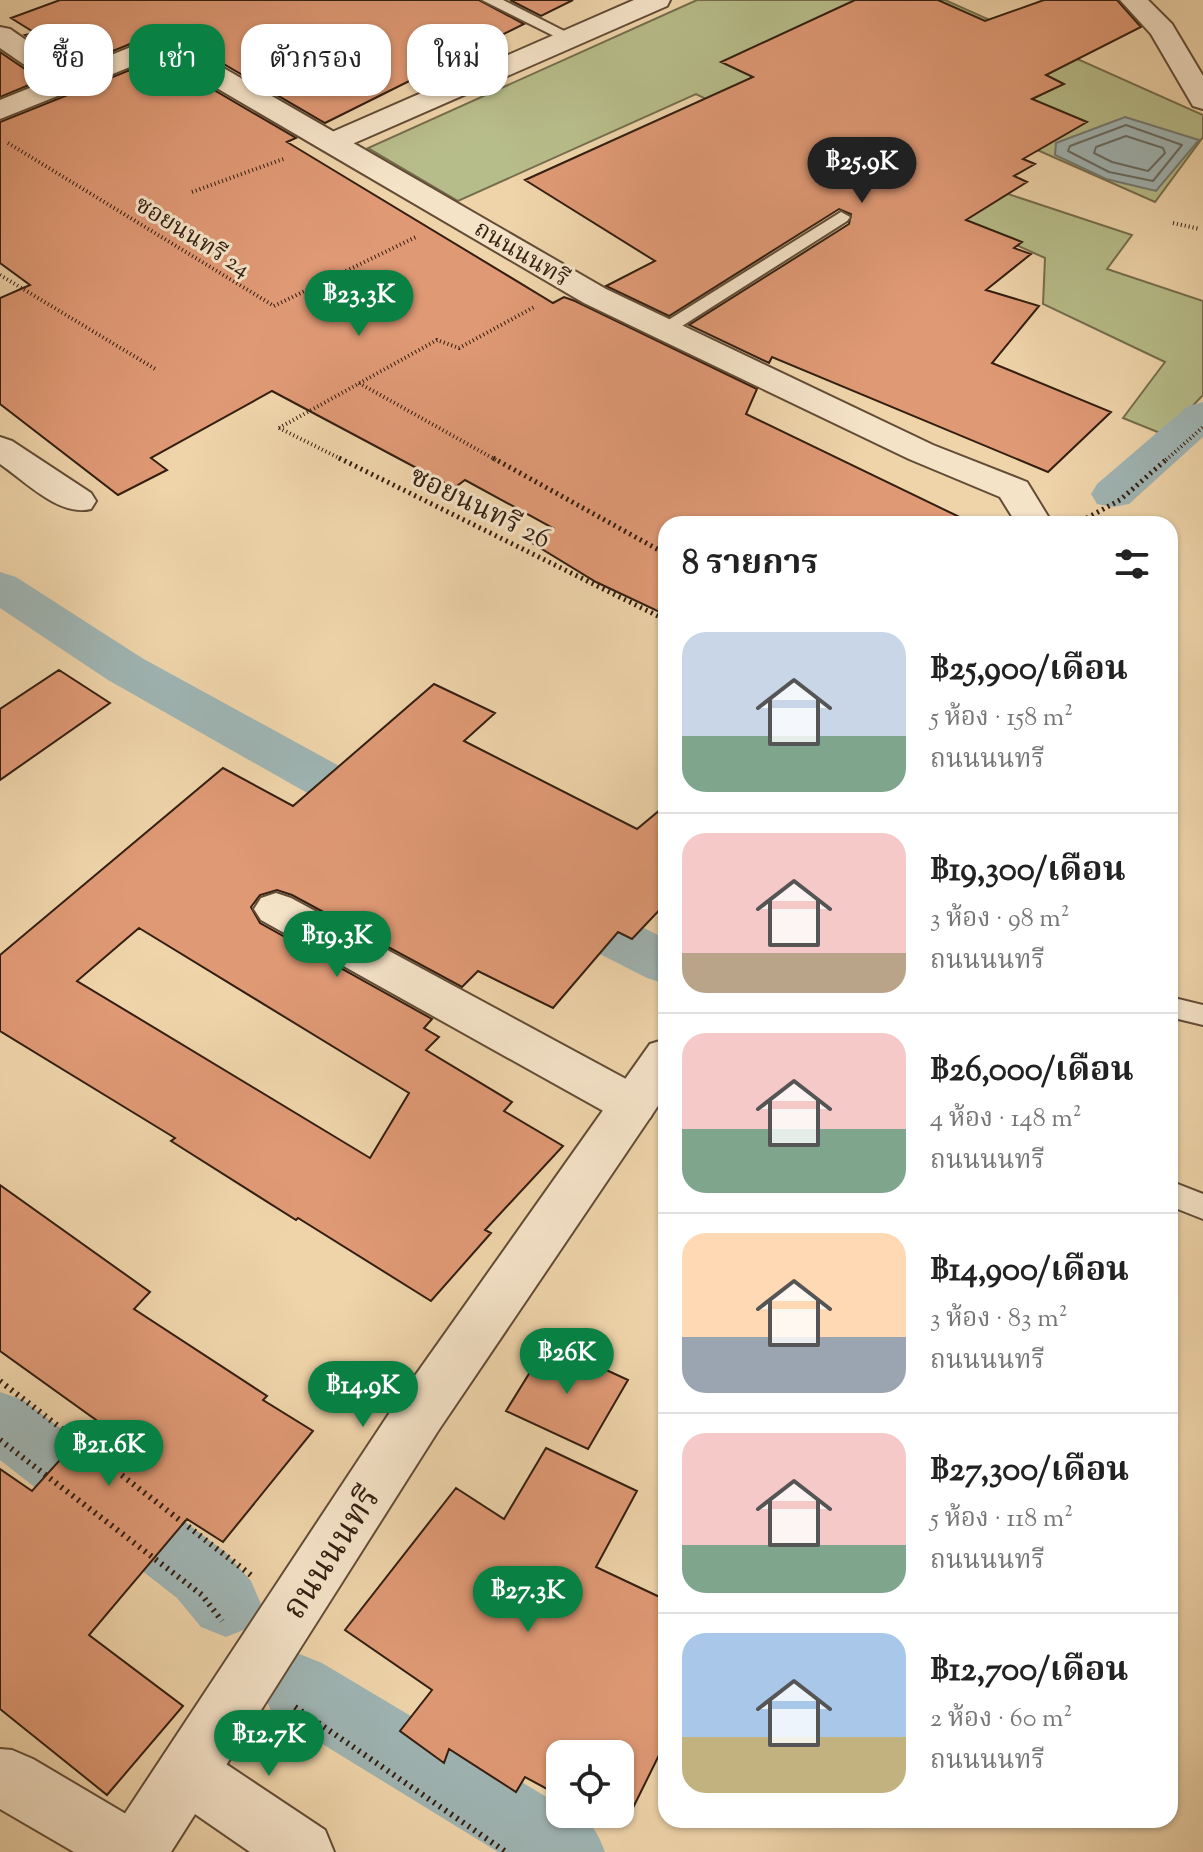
<!DOCTYPE html>
<html lang="th">
<meta charset="utf-8">
<style>
body{margin:0;font-family:"Sorts Mill Goudy","Noto Serif Thai",serif;background:#f6f6f6;color:#222;height:100vh;display:flex;flex-direction:column;font-size:30px;white-space:nowrap}
*{box-sizing:border-box;margin:0}
p{font-size:26px;color:#767676}
.icon{flex:none;width:44px;height:44px;fill:none;stroke:currentColor;stroke-width:2;stroke-linecap:round;stroke-linejoin:round}
.map{position:relative;flex:1;overflow:hidden}
.sheet{position:absolute;left:658px;top:516px;width:520px;height:1312px;display:flex;flex-direction:column;background:#fff;border-radius:24px;box-shadow:0 2px 6px #0004}
.sheet>*{flex:none}
.top-card{position:absolute;left:24px;top:24px;width:514px;height:72px;display:flex;gap:16px}
.buttons{position:absolute;left:546px;top:1740px;display:grid;gap:16px}
.buttons a{display:grid;place-items:center;width:88px;height:88px;border-radius:16px;background:#fff;box-shadow:0 2px 6px #0004;font-size:40px}
.price{position:absolute;translate:-50% -68px;padding:0 18px;border-radius:28px;background:#0b8043;color:#fff;font-size:26px;line-height:52px;filter:drop-shadow(0 2px 4px #0008)}
.price::after{content:'';position:absolute;left:50%;top:48px;width:24px;height:18px;margin-left:-12px;background:inherit;clip-path:polygon(0 0,100% 0,50% 100%)}
.price.current{background:#222;color:#fff}
ul{padding:0;list-style:none}
li{display:flex;align-items:center;gap:24px;height:200px;padding:0 24px}
li+li{border-top:2px solid #e0e0e0}
li span{display:grid;place-items:center;flex:none;width:224px;height:160px;border-radius:24px;color:#555}
li>.icon{margin-inline-start:auto}
span .icon{width:96px;height:96px;fill:#fffc;stroke-width:1}
li b{font-size:34px}
h2{display:flex;justify-content:space-between;align-items:center;height:96px;padding:0 24px;font-size:34px}
.chip{padding:0 28px;border-radius:24px;background:#fff;box-shadow:0 2px 6px #0004;font-size:28px;line-height:72px}
.chip.current{background:#0b8043;color:#fff}
.map>svg:first-child{display:block}
</style>
<div class="map">
<svg width="1203" height="1852" viewBox="0 0 1203 1852">
<rect width="100%" height="100%" fill="#efd4aa"/>
<filter id="stains"><feTurbulence type="fractalNoise" baseFrequency=".0025" numOctaves="4"/><feColorMatrix values="0 0 0 0 .2 0 0 0 0 .09 0 0 0 0 .02 0 0 0 .5 -.17"/></filter>
<radialGradient id="worn" r=".72"><stop offset=".6" stop-color="#630" stop-opacity="0"/><stop offset="1" stop-color="#630" stop-opacity=".3"/></radialGradient>
<path fill="#b7bd8a" stroke="#756e4d" stroke-width="2" d="M697,0H945L1203,115V137L1155,202L983,126L846,168L696,94L458,201L368,148Z
M981,185L1132,235L1107,269L1203,301V395L1165,435L1123,418L1165,362L1043,304L1045,258L948,214Z"/>
<path fill="#9fb5b4" stroke="#747972" stroke-width="2" d="M1125,117L1199,140L1156,191L1106,179L1055,155L1056,143Z"/>
<g fill="none" stroke-linecap="round" stroke-linejoin="round">
<path stroke="#696a62" stroke-width="2" d="M1126,125L1182,145L1153,181L1109,172L1068,151L1070,146Z
M1126,136L1163,148L1165,153L1148,171L1112,162L1094,153L1096,147Z"/>
<path fill="#9fb5b4" fill-rule="evenodd" d="M1203,402V437L1129,504L1113,507L1097,504L1091,494L1097,484L1188,406Z
M0,572L16,577L142,658L405,802L413,815L405,828L387,833L369,828L108,680L0,608Z
M548,884L567,890L666,939V984L647,978L529,918L521,904L529,890Z
M0,1392L23,1400L225,1552L251,1581L261,1604L251,1627L226,1637L201,1627L177,1598L0,1460Z
M297,1653L322,1663L560,1805V1814C588,1814 596,1828 605,1852H498L272,1713L261,1688L272,1663Z"/>
</g>
<path fill="#df9975" stroke="#331e10" stroke-width="2" fill-rule="evenodd" d="M60,0H479L524,24L325,123L196,48L167,41L130,44L71,68L25,35L35,33L11,18Z
M510,0H573L541,16Z
M855,0H938L985,21L1044,0H1117L1141,27L1046,75L1064,84L1032,99L1087,122L1023,159L1035,164L1014,176L1027,182L966,220L1022,242L1014,248L1031,254L986,290L1039,306L992,363L1111,412L1048,472L772,357L769,363L689,325L849,224L851,214L839,209L669,316L606,286L655,261L525,180L753,77L721,62Z
M0,52L41,80L0,97Z
M145,64L173,66L296,138L287,142L553,303L564,297L575,301L757,389L746,414L974,524H666V615L596,582L532,543L553,528L465,480L454,488L272,391L151,458L167,470L118,495L0,404V298L30,285L0,263V122Z
M59,670L110,703L0,780V709Z
M434,684L495,713L464,741L637,829L666,805V903L632,939L618,932L553,1008L478,971L462,987L292,895L277,890L260,895L251,907L260,923L432,1019L424,1028L439,1037L426,1050L512,1102L504,1111L563,1146L485,1230L491,1233L431,1301L298,1218L296,1220L171,1141L175,1138L0,1031V955L223,768L293,806ZM139,928L409,1093L370,1158L77,981Z
M0,1185L150,1292L134,1309L267,1396L263,1400L313,1431L223,1542L187,1519L89,1635L183,1706L107,1795L0,1709V1469L32,1491L96,1420L0,1351Z
M548,1343L628,1380L588,1449L506,1411Z
M546,1448L637,1491L596,1567L666,1600V1741L626,1822H609L594,1814H620V1754H560V1796L525,1777L516,1792L449,1749L444,1763L400,1731L432,1690L345,1630L456,1488L504,1519Z"/>
<g fill="none" stroke-linecap="round" stroke-linejoin="round">
<g stroke="#624c36" stroke-width="4">
<path id="service" d="M482,0H503L576,37L574,40H562Z
M841,212L850,217L847,221L671,333L664,335L654,329Z
M1170,997L1203,1005V1025L1170,1017Z
M1170,1181L1203,1194V1219L1170,1206Z"/>
</g>
<g stroke="#624c36" stroke-width="4">
<path id="minor" d="M634,0H670L667,6L343,148L333,151L323,148L318,142L323,136Z
M1120,0H1148L1172,24L1203,76V109L1193,106L1151,34Z
M0,27L10,29L78,76L82,82L78,88L68,91L58,88L0,48Z
M0,437L12,441L91,493L96,501L91,509C59,517 25,481 0,464Z
M276,893L291,898L650,1092L657,1105L650,1118L633,1124L616,1118L261,920L254,909L261,898Z
M187,1743L208,1752L325,1830L334,1852H250L166,1794L157,1773L166,1752Z
M0,1749L12,1750L33,1759L153,1830L162,1852H74L0,1809Z"/>
</g>
<g stroke="#624c36" stroke-width="4">
<path id="tertiary" d="M166,44L194,51L606,289L933,445L1027,482L1049,518L1048,524H1012L1013,518L1000,497L909,459L584,303L174,63L145,61L0,119V100L131,47Z
M666,1039V1094L438,1431L171,1852H105L114,1830L400,1397L650,1044Z"/>
</g>
<path stroke="#331e10" stroke-width="4" stroke-dasharray="1 3" stroke-linecap="butt" d="M8,143L274,306L416,237
M192,192L286,158
M1173,223L1200,229
M0,275L157,370
M359,383L496,460
M279,428L343,460
M279,428L437,340L459,348L536,306
M1166,460L1203,427"/>
<path stroke="#331e10" stroke-width="5" stroke-dasharray="2 4" stroke-linecap="butt" d="M339,458L666,620
M493,458L666,554
M1076,524L1120,500L1168,458"/>
<path stroke="#331e10" stroke-width="6" stroke-dasharray="2 5" stroke-linecap="butt" d="M0,1381L252,1576
M0,1440L202,1595L222,1621
M295,1707L506,1852"/>
<use href="#service" fill="#f5e3c8" fill-rule="evenodd"/>
<use href="#minor" fill="#f5e3c8" fill-rule="evenodd"/>
<use href="#tertiary" fill="#f5e3c8" fill-rule="evenodd"/>
</g>
<g text-anchor="middle" stroke-width="6" stroke-linejoin="round" paint-order="stroke">
<g font-size="24" fill="#331e10" stroke="#f5e3c8">
<text transform="translate(193 236) rotate(32)" y="8">ซอยนนทรี 24</text>
<text transform="translate(522 253) rotate(31)" y="8">ถนนนนทรี</text>
</g>
<g font-size="28" fill="#331e10" stroke="#f5e3c8">
<text transform="translate(481 506) rotate(26)" y="10">ซอยนนทรี 26</text>
</g>
<g font-size="34" fill="#331e10" stroke="#f5e3c8">
<text transform="translate(330 1552) rotate(-57)" y="12">ถนนนนทรี</text>
</g>
</g>
<rect width="100%" height="100%" filter="url(#stains)"/>
<rect width="100%" height="100%" fill="url(#worn)"/>
</svg>
<div class="buttons">
<a><svg class="icon" aria-label="locate" viewBox="0 0 24 24"><circle cx="12" cy="12" r="6"/><path d="M12 2v4M12 18v4M2 12h4M18 12h4"/></svg></a>
</div>
<b class="price current" style="left:862px;top:205px">฿25.9K</b>
<b class="price" style="left:359px;top:338px">฿23.3K</b>
<b class="price" style="left:337px;top:979px">฿19.3K</b>
<b class="price" style="left:567px;top:1396px">฿26K</b>
<b class="price" style="left:363px;top:1429px">฿14.9K</b>
<b class="price" style="left:109px;top:1488px">฿21.6K</b>
<b class="price" style="left:528px;top:1634px">฿27.3K</b>
<b class="price" style="left:269px;top:1778px">฿12.7K</b>
<div class="top-card">
<a class="chip">ซื้อ</a>
<a class="chip current">เช่า</a>
<a class="chip">ตัวกรอง</a>
<a class="chip">ใหม่</a>
</div>
<section class="sheet">
<h2>8 รายการ<svg class="icon" aria-label="filters" viewBox="0 0 24 24"><path d="M4 7h16M4 17h16"/><circle cx="9" cy="7" r="2"/><circle cx="15" cy="17" r="2"/></svg></h2>
<ul>
<li><span style="background:linear-gradient(#c9d6e8 65%,#7fa58c 0)"><svg class="icon" aria-label="home" viewBox="0 0 24 24"><path d="M3 11l9-7 9 7M6 9v11h12V9"/></svg></span><div><b>฿25,900/เดือน</b><p>5 ห้อง · 158 m²</p><p>ถนนนนทรี</p></div></li>
<li><span style="background:linear-gradient(#f6c9c9 75%,#b9a48a 0)"><svg class="icon" aria-label="home" viewBox="0 0 24 24"><path d="M3 11l9-7 9 7M6 9v11h12V9"/></svg></span><div><b>฿19,300/เดือน</b><p>3 ห้อง · 98 m²</p><p>ถนนนนทรี</p></div></li>
<li><span style="background:linear-gradient(#f6c9c9 60%,#7fa58c 0)"><svg class="icon" aria-label="home" viewBox="0 0 24 24"><path d="M3 11l9-7 9 7M6 9v11h12V9"/></svg></span><div><b>฿26,000/เดือน</b><p>4 ห้อง · 148 m²</p><p>ถนนนนทรี</p></div></li>
<li><span style="background:linear-gradient(#ffd9b3 65%,#9aa5b1 0)"><svg class="icon" aria-label="home" viewBox="0 0 24 24"><path d="M3 11l9-7 9 7M6 9v11h12V9"/></svg></span><div><b>฿14,900/เดือน</b><p>3 ห้อง · 83 m²</p><p>ถนนนนทรี</p></div></li>
<li><span style="background:linear-gradient(#f6c9c9 70%,#7fa58c 0)"><svg class="icon" aria-label="home" viewBox="0 0 24 24"><path d="M3 11l9-7 9 7M6 9v11h12V9"/></svg></span><div><b>฿27,300/เดือน</b><p>5 ห้อง · 118 m²</p><p>ถนนนนทรี</p></div></li>
<li><span style="background:linear-gradient(#a9c7e8 65%,#c2b280 0)"><svg class="icon" aria-label="home" viewBox="0 0 24 24"><path d="M3 11l9-7 9 7M6 9v11h12V9"/></svg></span><div><b>฿12,700/เดือน</b><p>2 ห้อง · 60 m²</p><p>ถนนนนทรี</p></div></li>
</ul>
</section>
</div>
